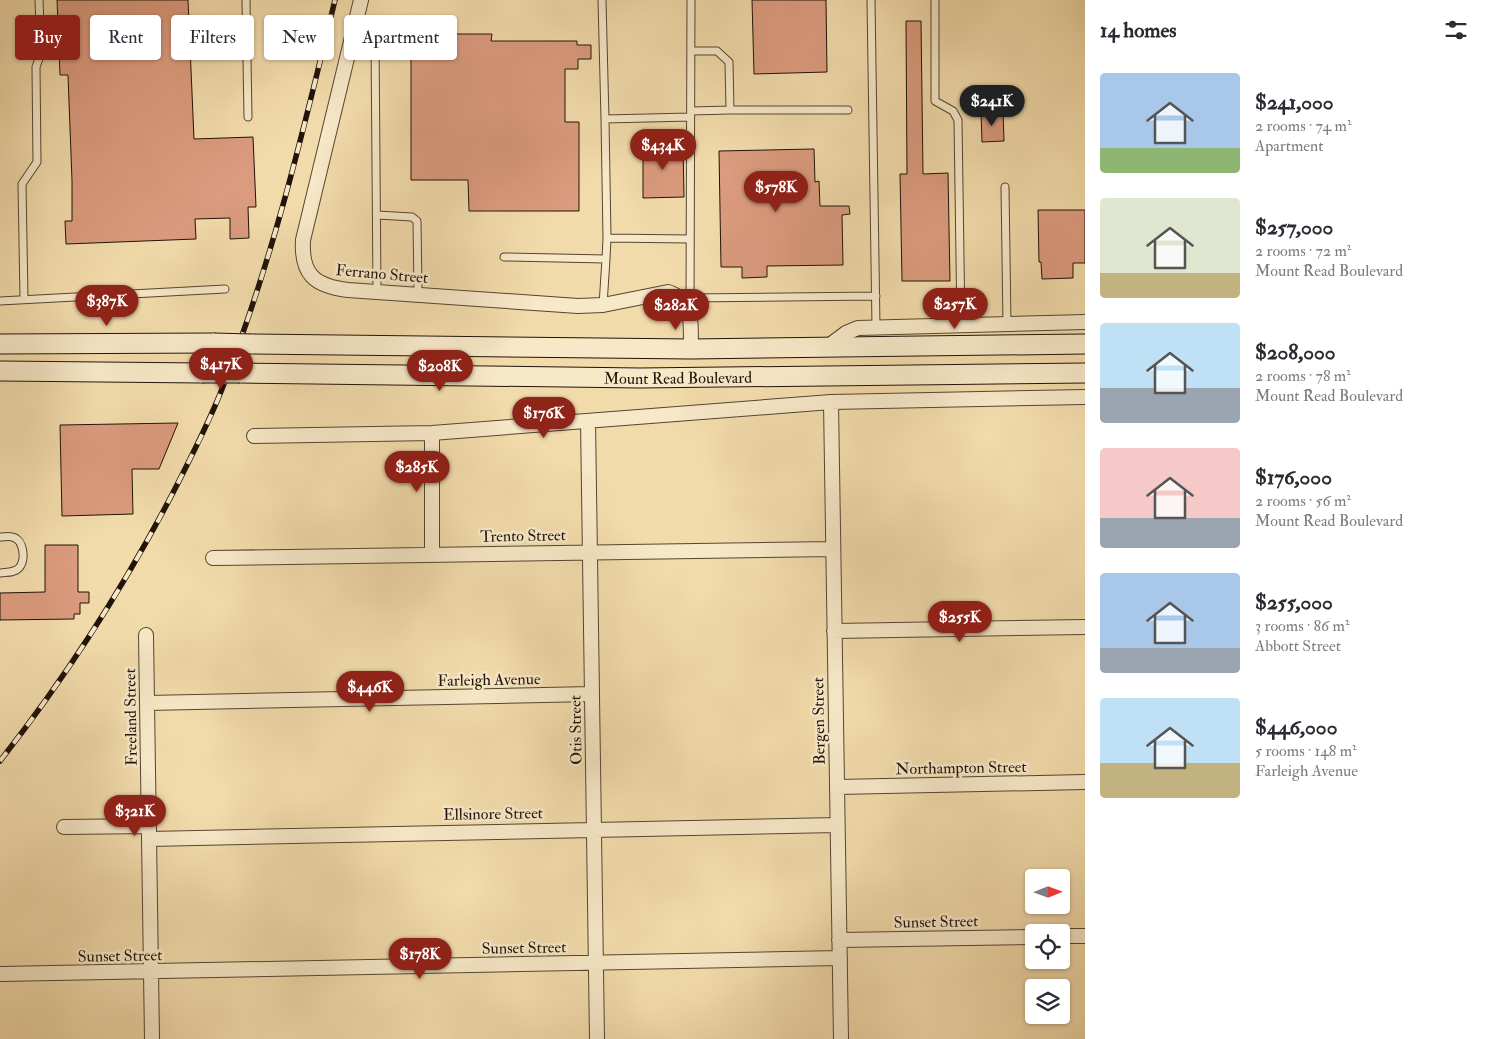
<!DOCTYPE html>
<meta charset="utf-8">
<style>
body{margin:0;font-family:"IM FELL Double Pica",serif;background:#f2f2f3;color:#2b2b33;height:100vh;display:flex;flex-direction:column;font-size:19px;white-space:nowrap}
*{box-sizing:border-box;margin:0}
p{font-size:16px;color:#7c7c81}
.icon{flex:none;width:28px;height:28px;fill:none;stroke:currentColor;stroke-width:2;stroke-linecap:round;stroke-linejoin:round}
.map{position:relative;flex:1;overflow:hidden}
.side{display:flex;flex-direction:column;background:#fff;width:400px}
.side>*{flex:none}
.top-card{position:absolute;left:15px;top:15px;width:475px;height:45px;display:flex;gap:10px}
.needle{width:32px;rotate:89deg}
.controls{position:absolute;left:1025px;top:869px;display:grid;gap:10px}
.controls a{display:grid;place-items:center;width:45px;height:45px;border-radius:5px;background:#fff;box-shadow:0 1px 4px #0004;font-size:25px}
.price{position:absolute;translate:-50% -42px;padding:0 11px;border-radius:18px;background:#8f2418;color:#fff;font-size:16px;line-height:32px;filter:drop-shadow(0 1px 2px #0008)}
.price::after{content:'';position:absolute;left:50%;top:30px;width:15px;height:11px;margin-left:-8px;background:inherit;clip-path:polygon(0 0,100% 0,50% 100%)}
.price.current{background:#222;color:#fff}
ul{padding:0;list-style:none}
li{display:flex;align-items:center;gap:15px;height:125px;padding:0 15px}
li span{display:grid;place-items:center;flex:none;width:140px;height:100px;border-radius:5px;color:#555}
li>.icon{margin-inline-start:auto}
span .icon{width:60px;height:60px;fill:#fffc;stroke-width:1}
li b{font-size:21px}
h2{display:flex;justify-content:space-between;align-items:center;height:60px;padding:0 15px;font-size:21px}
.chip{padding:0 18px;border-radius:5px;background:#fff;box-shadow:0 1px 4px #0004;font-size:18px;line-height:45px}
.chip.current{background:#8f2418;color:#fff}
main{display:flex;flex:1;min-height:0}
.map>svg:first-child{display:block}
</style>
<main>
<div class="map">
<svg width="1085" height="1039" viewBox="0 0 1085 1039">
<rect width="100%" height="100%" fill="#f2dbab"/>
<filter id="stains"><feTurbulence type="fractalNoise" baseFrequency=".004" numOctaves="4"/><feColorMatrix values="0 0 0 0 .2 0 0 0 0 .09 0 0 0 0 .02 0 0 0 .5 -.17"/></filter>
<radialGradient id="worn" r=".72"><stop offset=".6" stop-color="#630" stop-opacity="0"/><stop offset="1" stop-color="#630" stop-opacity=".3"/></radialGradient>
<path fill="#db9b7e" stroke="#201308" d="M57,0H188L194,139L253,137L256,207H248L249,238L230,239V218L195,219L196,239L66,244L65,221H72V181L68,75H60Z
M752,0H826L827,72L754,74Z
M906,21H921L923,174L948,173L950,281H902L900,174H907Z
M452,34H492L491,41H577V45H591V59H578V69H565V122H579V211H469L468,180H411V36H452Z
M1003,112L1004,141L982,142L981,113Z
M643,144H683L684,197L643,198Z
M814,149L815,182L819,181L820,206H849L850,214L842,215L843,265L767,266V277L742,278V267H721L719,151Z
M1038,210H1085V263H1073V278L1042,279L1041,262H1039Z
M178,423L159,469H132L133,514L62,516L60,425Z
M45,545H78V592H89V603H80V614H74V619L0,620V593L45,592Z"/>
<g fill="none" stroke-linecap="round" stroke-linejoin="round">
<g stroke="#544531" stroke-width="9">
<path id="service" d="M246,0L248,117
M602,0L605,119
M871,0L876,327
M935,0V101L953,111L958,120L961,325
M353,32L375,39L377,291
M730,110H848
M691,111L730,110L729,62L717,51H691
M1005,187L1007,324
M377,215L412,217L417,221L418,293
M690,239L607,238L605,119L690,117
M504,257L606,259L607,238
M690,298L876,296
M24,299L22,184L37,162L36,67L41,53L39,0
M0,301L225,289
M603,305L606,259
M690,307L691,0
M0,537C4,537 9,536 12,537C24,539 26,560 19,568C14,573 7,572 0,573"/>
</g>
<g stroke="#544531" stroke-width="16">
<path id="minor" d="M361,0L303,240C301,274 314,286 348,290L578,306L603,305L668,292C696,301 690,325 691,349
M826,348L846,333L858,328L1085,322
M831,402L841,1039
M588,421L597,1039
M254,436L432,433L831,402L1085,397
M432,553V433
M213,558L833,549
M834,631L1085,627
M146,635L152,1039
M147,703L592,694
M837,787L1085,782
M64,827L149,826
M149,839L837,825
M1061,936H1085
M839,940L1034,937
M0,974L840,958"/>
</g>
<g stroke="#201308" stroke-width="21">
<g id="secondary">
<path d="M0,344L214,343"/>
<path d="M251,344L691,349L1085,344"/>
<path d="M0,371L202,373"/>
<path id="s1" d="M240,373L640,378L1085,373"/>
</g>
</g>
<use href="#service" stroke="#f7e8c8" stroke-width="7"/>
<use href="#minor" stroke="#f7e8c8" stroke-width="14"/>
<use href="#secondary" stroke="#f7e8c8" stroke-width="19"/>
<g stroke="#201308" stroke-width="5.5">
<path id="rail" d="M0,761C69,673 128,581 179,481C194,451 210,420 222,389C272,263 303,132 335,0"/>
</g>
<use href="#rail" stroke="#f7e8c8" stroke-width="4" stroke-dasharray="11" stroke-linecap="butt"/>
<g stroke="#201308" stroke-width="21" stroke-linecap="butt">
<path id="secondary-bridge" d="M214,343L251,344
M202,373H240"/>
</g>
<use href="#secondary-bridge" stroke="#f7e8c8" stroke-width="19"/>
</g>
<g text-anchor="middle" stroke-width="5" stroke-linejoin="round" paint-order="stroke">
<g font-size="16" fill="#201308" stroke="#f7e8c8">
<text transform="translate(382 273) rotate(5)" y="6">Ferrano Street</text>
<text dy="6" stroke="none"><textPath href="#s1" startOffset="438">Mount Read Boulevard</textPath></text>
<text transform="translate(523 535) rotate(-1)" y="6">Trento Street</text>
<text transform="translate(489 679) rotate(-1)" y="6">Farleigh Avenue</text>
<text transform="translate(130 717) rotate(-91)" y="6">Freeland Street</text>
<text transform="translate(818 721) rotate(-91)" y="6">Bergen Street</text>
<text transform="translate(575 730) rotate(-91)" y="6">Otis Street</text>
<text transform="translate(961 767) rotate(-1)" y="6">Northampton Street</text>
<text transform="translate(493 813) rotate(-1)" y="6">Ellsinore Street</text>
<text transform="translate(936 921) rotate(-1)" y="6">Sunset Street</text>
<text transform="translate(524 947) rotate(-1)" y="6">Sunset Street</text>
<text transform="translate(120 955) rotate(-1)" y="6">Sunset Street</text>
</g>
</g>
<rect width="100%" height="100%" filter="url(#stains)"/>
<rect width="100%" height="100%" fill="url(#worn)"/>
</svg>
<div class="controls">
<a><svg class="needle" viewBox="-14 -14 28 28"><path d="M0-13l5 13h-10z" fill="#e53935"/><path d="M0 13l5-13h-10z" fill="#7c7c81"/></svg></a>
<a><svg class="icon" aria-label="locate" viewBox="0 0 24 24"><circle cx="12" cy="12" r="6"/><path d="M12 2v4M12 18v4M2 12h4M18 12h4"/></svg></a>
<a><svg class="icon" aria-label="layers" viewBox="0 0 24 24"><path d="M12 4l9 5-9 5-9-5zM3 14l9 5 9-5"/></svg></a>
</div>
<b class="price current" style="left:992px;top:127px">$241K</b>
<b class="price" style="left:663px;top:171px">$434K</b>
<b class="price" style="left:776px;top:213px">$578K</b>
<b class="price" style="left:107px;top:327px">$387K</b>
<b class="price" style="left:955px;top:330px">$257K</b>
<b class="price" style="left:676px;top:331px">$282K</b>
<b class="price" style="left:221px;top:390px">$417K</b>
<b class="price" style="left:440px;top:392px">$208K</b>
<b class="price" style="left:544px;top:439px">$176K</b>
<b class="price" style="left:417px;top:493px">$285K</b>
<b class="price" style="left:960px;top:643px">$255K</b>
<b class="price" style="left:370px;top:713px">$446K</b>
<b class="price" style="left:135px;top:837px">$321K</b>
<b class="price" style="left:420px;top:980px">$178K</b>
<div class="top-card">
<a class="chip current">Buy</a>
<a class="chip">Rent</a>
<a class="chip">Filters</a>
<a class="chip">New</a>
<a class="chip">Apartment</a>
</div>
</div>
<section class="side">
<h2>14 homes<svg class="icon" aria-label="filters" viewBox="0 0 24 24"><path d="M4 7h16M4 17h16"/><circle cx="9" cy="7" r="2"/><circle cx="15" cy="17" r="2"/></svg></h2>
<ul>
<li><span style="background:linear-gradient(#a9c7e8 75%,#8fb573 0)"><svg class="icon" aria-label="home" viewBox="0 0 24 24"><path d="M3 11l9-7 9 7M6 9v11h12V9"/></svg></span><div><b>$241,000</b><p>2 rooms · 74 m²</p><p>Apartment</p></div></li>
<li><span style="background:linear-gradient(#dfe7d0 75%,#c2b280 0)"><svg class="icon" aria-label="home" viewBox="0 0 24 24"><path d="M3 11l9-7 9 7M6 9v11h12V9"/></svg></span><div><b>$257,000</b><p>2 rooms · 72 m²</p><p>Mount Read Boulevard</p></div></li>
<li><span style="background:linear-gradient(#bfe0f5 65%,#9aa5b1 0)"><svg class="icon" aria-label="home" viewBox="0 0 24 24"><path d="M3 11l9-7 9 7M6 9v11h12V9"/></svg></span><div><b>$208,000</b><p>2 rooms · 78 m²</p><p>Mount Read Boulevard</p></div></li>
<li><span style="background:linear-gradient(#f6c9c9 70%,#9aa5b1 0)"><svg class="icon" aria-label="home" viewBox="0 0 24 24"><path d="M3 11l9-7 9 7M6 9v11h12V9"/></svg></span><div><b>$176,000</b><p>2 rooms · 56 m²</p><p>Mount Read Boulevard</p></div></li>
<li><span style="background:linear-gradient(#a9c7e8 75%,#9aa5b1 0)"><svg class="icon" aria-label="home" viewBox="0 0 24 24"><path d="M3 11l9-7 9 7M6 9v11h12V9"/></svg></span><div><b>$255,000</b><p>3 rooms · 86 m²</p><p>Abbott Street</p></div></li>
<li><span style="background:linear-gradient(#bfe0f5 65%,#c2b280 0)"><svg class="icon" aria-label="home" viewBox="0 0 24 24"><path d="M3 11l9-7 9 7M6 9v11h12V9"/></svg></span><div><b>$446,000</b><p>5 rooms · 148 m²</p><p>Farleigh Avenue</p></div></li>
</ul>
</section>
</main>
